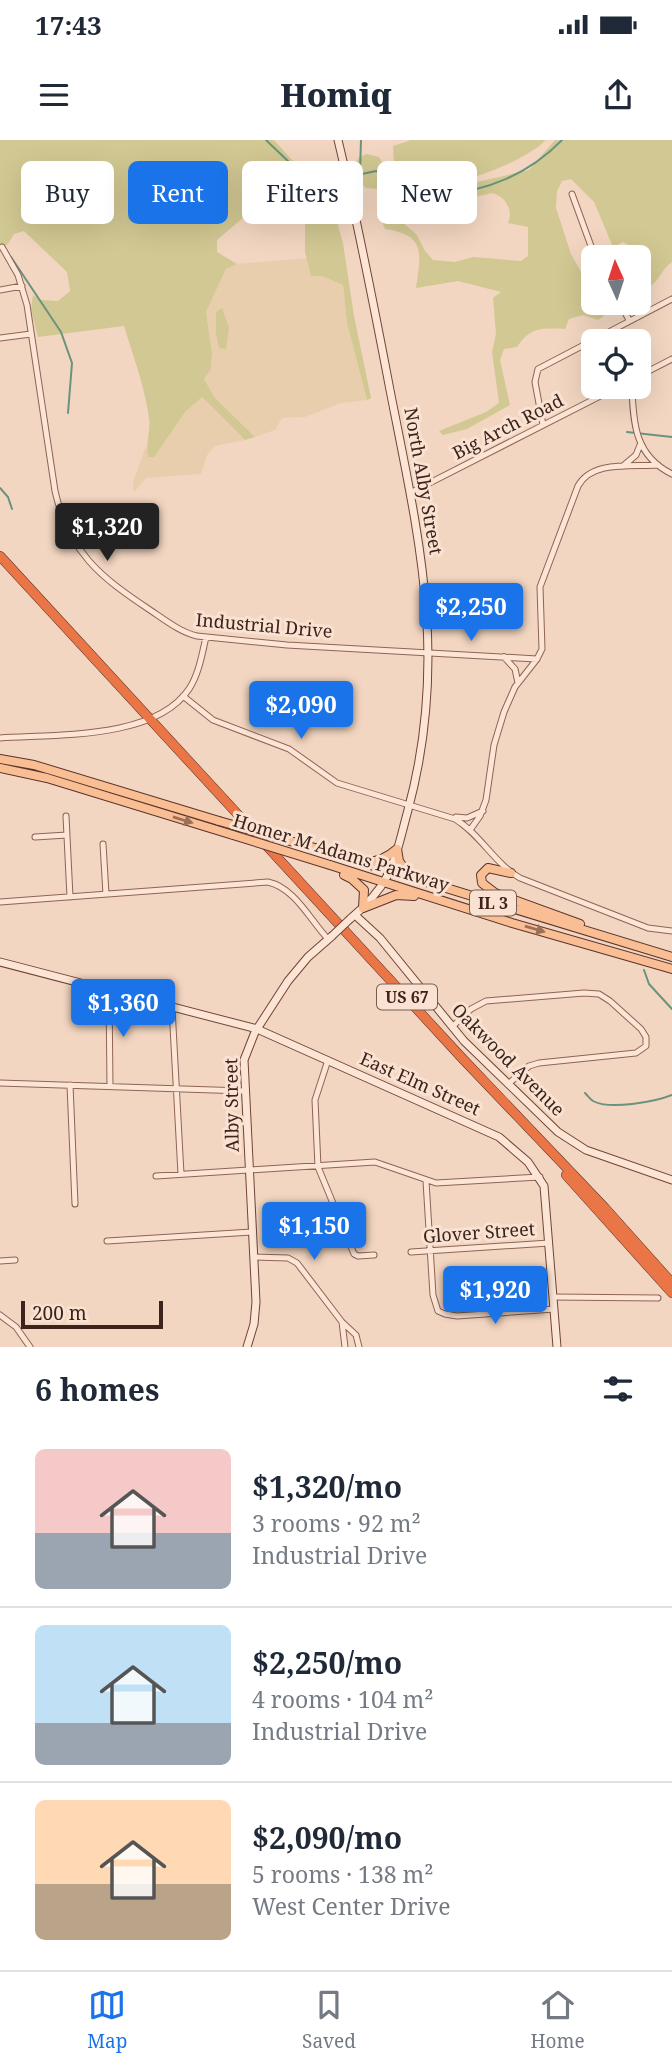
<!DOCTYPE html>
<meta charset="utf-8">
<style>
body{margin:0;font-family:"Noto Serif",serif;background:#f2f2f3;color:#1f2937;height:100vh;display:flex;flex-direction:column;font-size:26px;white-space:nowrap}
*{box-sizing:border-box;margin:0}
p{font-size:23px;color:#747a83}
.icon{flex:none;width:38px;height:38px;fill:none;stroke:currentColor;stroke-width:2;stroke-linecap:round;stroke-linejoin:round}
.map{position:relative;height:1207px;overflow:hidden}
.side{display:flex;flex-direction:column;background:#fff;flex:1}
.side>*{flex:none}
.hud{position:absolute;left:21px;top:21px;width:630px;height:63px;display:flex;gap:14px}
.needle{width:46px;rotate:357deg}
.controls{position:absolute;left:581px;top:105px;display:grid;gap:14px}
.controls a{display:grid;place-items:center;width:70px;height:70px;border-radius:10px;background:#fff;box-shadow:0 7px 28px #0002;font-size:35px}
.scale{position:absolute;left:21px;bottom:18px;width:142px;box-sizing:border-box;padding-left:7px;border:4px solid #3c231c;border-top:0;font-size:19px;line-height:24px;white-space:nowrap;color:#3c231c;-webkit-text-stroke:5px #f9e2d1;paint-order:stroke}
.price{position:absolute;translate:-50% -60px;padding:0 16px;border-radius:7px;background:#1a73e8;color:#fff;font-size:23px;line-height:46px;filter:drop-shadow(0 2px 4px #0008)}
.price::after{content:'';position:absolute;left:50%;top:42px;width:21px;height:16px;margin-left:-10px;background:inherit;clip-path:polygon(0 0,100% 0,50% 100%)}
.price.selected{background:#222;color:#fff}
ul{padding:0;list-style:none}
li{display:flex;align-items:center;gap:21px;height:175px;padding:0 35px}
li+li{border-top:2px solid #e0e1e3}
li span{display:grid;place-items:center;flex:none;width:196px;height:140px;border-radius:10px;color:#555}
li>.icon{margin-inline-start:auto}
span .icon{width:84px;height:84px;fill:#fffc;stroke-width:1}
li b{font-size:30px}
h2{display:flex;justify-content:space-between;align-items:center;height:84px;padding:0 35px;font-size:30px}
.pill{padding:0 24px;border-radius:10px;background:#fff;box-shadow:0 7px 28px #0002;font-size:24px;line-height:63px}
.pill.selected{background:#1a73e8;color:#fff}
.status{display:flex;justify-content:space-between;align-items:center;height:49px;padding:0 35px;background:#fff;direction:ltr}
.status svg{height:19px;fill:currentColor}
header{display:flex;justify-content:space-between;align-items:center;height:91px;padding:0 35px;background:#fff;font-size:32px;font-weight:800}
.tabs{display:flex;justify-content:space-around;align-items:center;height:98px;border-top:2px solid #e0e1e3;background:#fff;font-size:19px;color:#747a83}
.tabs a{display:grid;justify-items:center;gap:4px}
.tabs .selected{color:#1a73e8}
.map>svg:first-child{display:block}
</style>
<div class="status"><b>17:43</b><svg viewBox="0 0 49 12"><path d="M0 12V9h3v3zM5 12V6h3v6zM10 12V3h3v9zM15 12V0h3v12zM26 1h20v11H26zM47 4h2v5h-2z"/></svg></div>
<header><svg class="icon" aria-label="menu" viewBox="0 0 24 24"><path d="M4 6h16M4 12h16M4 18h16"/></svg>Homiq<svg class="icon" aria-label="share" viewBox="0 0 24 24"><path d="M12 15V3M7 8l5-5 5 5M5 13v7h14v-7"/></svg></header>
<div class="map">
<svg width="672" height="1207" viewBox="0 0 672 1207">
<rect width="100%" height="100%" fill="#f2d6c1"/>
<path fill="#e9cead" d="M307,118L311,136H322L343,145L347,183L367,260L341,263L305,277L282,278L275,290L255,297L215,258L204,239L211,228L212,213L206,172L226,129L235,124Z
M202,257L245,300L215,306L207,315L201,334L146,338L136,350L133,351V342L146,306L148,317L185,272Z"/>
<path fill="#d2c893" d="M0,0H274L292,20L303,25C318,17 333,26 338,41L327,46L343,103L354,176L371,258L367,260L347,183L343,145L322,136H311L305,112V61L300,50L296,48L289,57L258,65L217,100V112L237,124L226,129L206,172L212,213L211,229L204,239L215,258L255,297L245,300L202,257L185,272L154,317H148C145,304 151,292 149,278C145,247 133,216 124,186L38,197L31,169L33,155L41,160L58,161L70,151L67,132L24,91L14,94L8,104L0,110Z
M411,0H546C524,22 459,47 428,44C416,43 403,33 394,26L393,6Z
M555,0H672V122C663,128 661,137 652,145L639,141V117H633L634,108L623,102L613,107L594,62L571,39L562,41L557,51L556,68L571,114L580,130L593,163L604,176L598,180L583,175L569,179L565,189C542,188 531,186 517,207L504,209L500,220L510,265L467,289L443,295L439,291L486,272L499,263L492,212L496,194L493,158L501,152L458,141L416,148C421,113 426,95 385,89L379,74L387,69L417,95L425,111L433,120L455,122L473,117L521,121L528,116V87L508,83C514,70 505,56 492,53L417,70L405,66L377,49L366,48L358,42L355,25L359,17L367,14L379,17L395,43L413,50L436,49L464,45L529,30Z
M222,168L229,188L226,209L219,208L216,194V172Z"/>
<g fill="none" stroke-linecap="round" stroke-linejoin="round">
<path stroke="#69937d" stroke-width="2" d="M266,0L315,47L343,38
M360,32L361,0
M348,37L376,31C388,36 397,46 408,52C418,56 430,55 441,54C487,52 530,33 562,0
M11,117L61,192L72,223L68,273
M627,292L672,297
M0,348L8,357L12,369
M644,830L649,844L672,869
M585,953C588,956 590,959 593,961C609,970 655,962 672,955"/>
<g stroke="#8e6456" stroke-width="7">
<path id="street" d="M572,54L595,117
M2,107L18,135L27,165L55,351C69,412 100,437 150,470C165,480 180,492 197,496L287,505L537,519
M0,150L22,146
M620,163L629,180
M0,198L31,194
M639,236L672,219
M632,247C633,283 635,316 672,334
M543,285L535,242L538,229L672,159
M623,326L636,315L640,305
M410,353L618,247
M504,517L515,529L518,543
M183,556L213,580L289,609L337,643L455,679C480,694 495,724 520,738L648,788L672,791
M0,598C54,594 155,600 189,549C199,534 202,514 206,497
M66,676L70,757
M456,677L467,678L483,671
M470,690L480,676L486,660L494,605L504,572L515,547L537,519L542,509L540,447L578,346C592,320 632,327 658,325
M35,697L67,695
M103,704L106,754
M0,762L268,742C295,748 310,780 328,799
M109,852L110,946
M172,868L181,1034
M452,887L471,869L486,861L584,853L599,854L610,861L641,889L646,897V906L636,913L539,923L529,926L508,944
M328,920L315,960L318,1027L354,1114L358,1116L374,1115
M0,943L244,951
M70,945L75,1064
M156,1036L375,1022L436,1043L540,1037
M426,1041L433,1155L438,1171L445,1174L457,1176L554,1169
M107,1101L252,1092
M411,1112L549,1103
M254,1117L288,1118L297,1123L342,1182L356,1195L359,1207
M0,1121L15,1120
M553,1157L658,1158
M0,1175L16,1187L30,1207
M342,1182L345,1207"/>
</g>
<g stroke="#6f4539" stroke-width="9">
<path id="secondary" d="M338,0C358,83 374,166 390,250C419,398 449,519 408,670C394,722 393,743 350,779
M355,775L380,798L464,901L558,992L586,1010L672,1040
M0,822L257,889L499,997L528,1022L544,1046L557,1207
M247,1207L254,1184L256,1162L244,920L255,892L288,841L308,817L332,796"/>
</g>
<g stroke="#5b342b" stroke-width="10">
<path id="primary" d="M0,619L34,625L219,681
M0,628L47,638L233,695
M315,708L672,817
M397,709L399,721L409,736
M366,722C379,722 388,717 397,709
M330,725L512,783L672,829
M511,733L488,728L481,735L482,743L495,753L580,784
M344,735L352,739L364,750L363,768
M363,768L396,755L414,756"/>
</g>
<g stroke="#5b342b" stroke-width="10">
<path id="highway" d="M0,416L461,917L605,1068L672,1143
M566,1035L672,1153"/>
</g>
<use href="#street" stroke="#fce5d5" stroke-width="5"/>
<use href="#secondary" stroke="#fce5d5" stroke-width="7"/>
<use href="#primary" stroke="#f9be94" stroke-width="8"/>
<use href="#highway" stroke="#ea7648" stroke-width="9"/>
<g stroke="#6f4539" stroke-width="9" stroke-linecap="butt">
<path id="secondary-bridge" d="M332,796L350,779"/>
</g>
<g stroke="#5b342b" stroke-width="10" stroke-linecap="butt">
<path id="primary-bridge" d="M219,681L315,708
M233,695L330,725"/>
</g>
<use href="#secondary-bridge" stroke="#fce5d5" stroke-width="7"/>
<use href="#primary-bridge" stroke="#f9be94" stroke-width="8"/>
</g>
<defs><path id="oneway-solid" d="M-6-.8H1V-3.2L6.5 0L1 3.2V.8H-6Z" transform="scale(1.75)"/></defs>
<g fill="#9a7058">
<use href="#oneway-solid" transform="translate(183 680) rotate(17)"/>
<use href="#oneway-solid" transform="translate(535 789) rotate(16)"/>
</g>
<g text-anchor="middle" stroke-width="6" stroke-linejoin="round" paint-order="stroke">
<g fill="#f9e2d1" stroke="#755c52" stroke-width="2">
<rect x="470" y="750.5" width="46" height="25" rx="5"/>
<rect x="377" y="844.5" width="60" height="25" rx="5"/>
</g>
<g font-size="16" font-weight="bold" fill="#3c231c">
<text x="493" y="769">IL 3</text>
<text x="407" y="863">US 67</text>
</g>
<g font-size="18" fill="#3c231c" stroke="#f9e2d1">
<text transform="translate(508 287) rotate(-27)" y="6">Big Arch Road</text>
<text transform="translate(423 341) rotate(80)" y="6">North Alby Street</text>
<text transform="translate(264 486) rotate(5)" y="6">Industrial Drive</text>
<text transform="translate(341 713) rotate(17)" y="6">Homer M Adams Parkway</text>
<text transform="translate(508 920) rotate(45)" y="6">Oakwood Avenue</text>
<text transform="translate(420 944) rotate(24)" y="6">East Elm Street</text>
<text transform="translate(232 965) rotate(-91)" y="6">Alby Street</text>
<text transform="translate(479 1093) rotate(-4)" y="6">Glover Street</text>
</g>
</g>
</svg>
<div class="controls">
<a><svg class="needle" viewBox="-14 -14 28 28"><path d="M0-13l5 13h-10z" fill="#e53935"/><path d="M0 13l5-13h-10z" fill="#747a83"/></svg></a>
<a><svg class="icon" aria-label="locate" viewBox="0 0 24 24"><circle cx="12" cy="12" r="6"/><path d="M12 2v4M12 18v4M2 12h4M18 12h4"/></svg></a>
</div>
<div class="scale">200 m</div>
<b class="price selected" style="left:107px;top:423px">$1,320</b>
<b class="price" style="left:471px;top:503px">$2,250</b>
<b class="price" style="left:301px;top:601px">$2,090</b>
<b class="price" style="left:123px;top:899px">$1,360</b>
<b class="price" style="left:314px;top:1122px">$1,150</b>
<b class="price" style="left:495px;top:1186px">$1,920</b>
<div class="hud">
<a class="pill">Buy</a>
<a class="pill selected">Rent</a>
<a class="pill">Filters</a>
<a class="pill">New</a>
</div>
</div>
<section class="side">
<h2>6 homes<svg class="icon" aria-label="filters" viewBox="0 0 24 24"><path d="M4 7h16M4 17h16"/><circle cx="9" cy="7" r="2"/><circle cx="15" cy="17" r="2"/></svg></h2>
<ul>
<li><span style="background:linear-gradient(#f6c9c9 60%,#9aa5b1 0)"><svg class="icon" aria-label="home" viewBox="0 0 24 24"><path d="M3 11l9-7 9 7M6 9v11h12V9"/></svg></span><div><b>$1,320/mo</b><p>3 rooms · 92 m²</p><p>Industrial Drive</p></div></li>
<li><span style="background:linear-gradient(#bfe0f5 70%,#9aa5b1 0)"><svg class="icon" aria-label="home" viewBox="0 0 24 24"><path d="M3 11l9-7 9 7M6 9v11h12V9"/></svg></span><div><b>$2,250/mo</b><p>4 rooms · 104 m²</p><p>Industrial Drive</p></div></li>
<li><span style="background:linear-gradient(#ffd9b3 60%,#b9a48a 0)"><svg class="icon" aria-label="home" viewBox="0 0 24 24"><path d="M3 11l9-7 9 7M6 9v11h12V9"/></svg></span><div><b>$2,090/mo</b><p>5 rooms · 138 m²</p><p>West Center Drive</p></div></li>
</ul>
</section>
<nav class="tabs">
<a class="selected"><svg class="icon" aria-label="map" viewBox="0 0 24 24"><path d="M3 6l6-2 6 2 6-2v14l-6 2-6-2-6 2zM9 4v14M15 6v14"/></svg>Map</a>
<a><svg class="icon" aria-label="saved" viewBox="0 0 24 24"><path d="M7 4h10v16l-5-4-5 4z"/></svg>Saved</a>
<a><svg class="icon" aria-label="home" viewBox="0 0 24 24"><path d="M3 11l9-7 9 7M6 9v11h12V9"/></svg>Home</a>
</nav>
